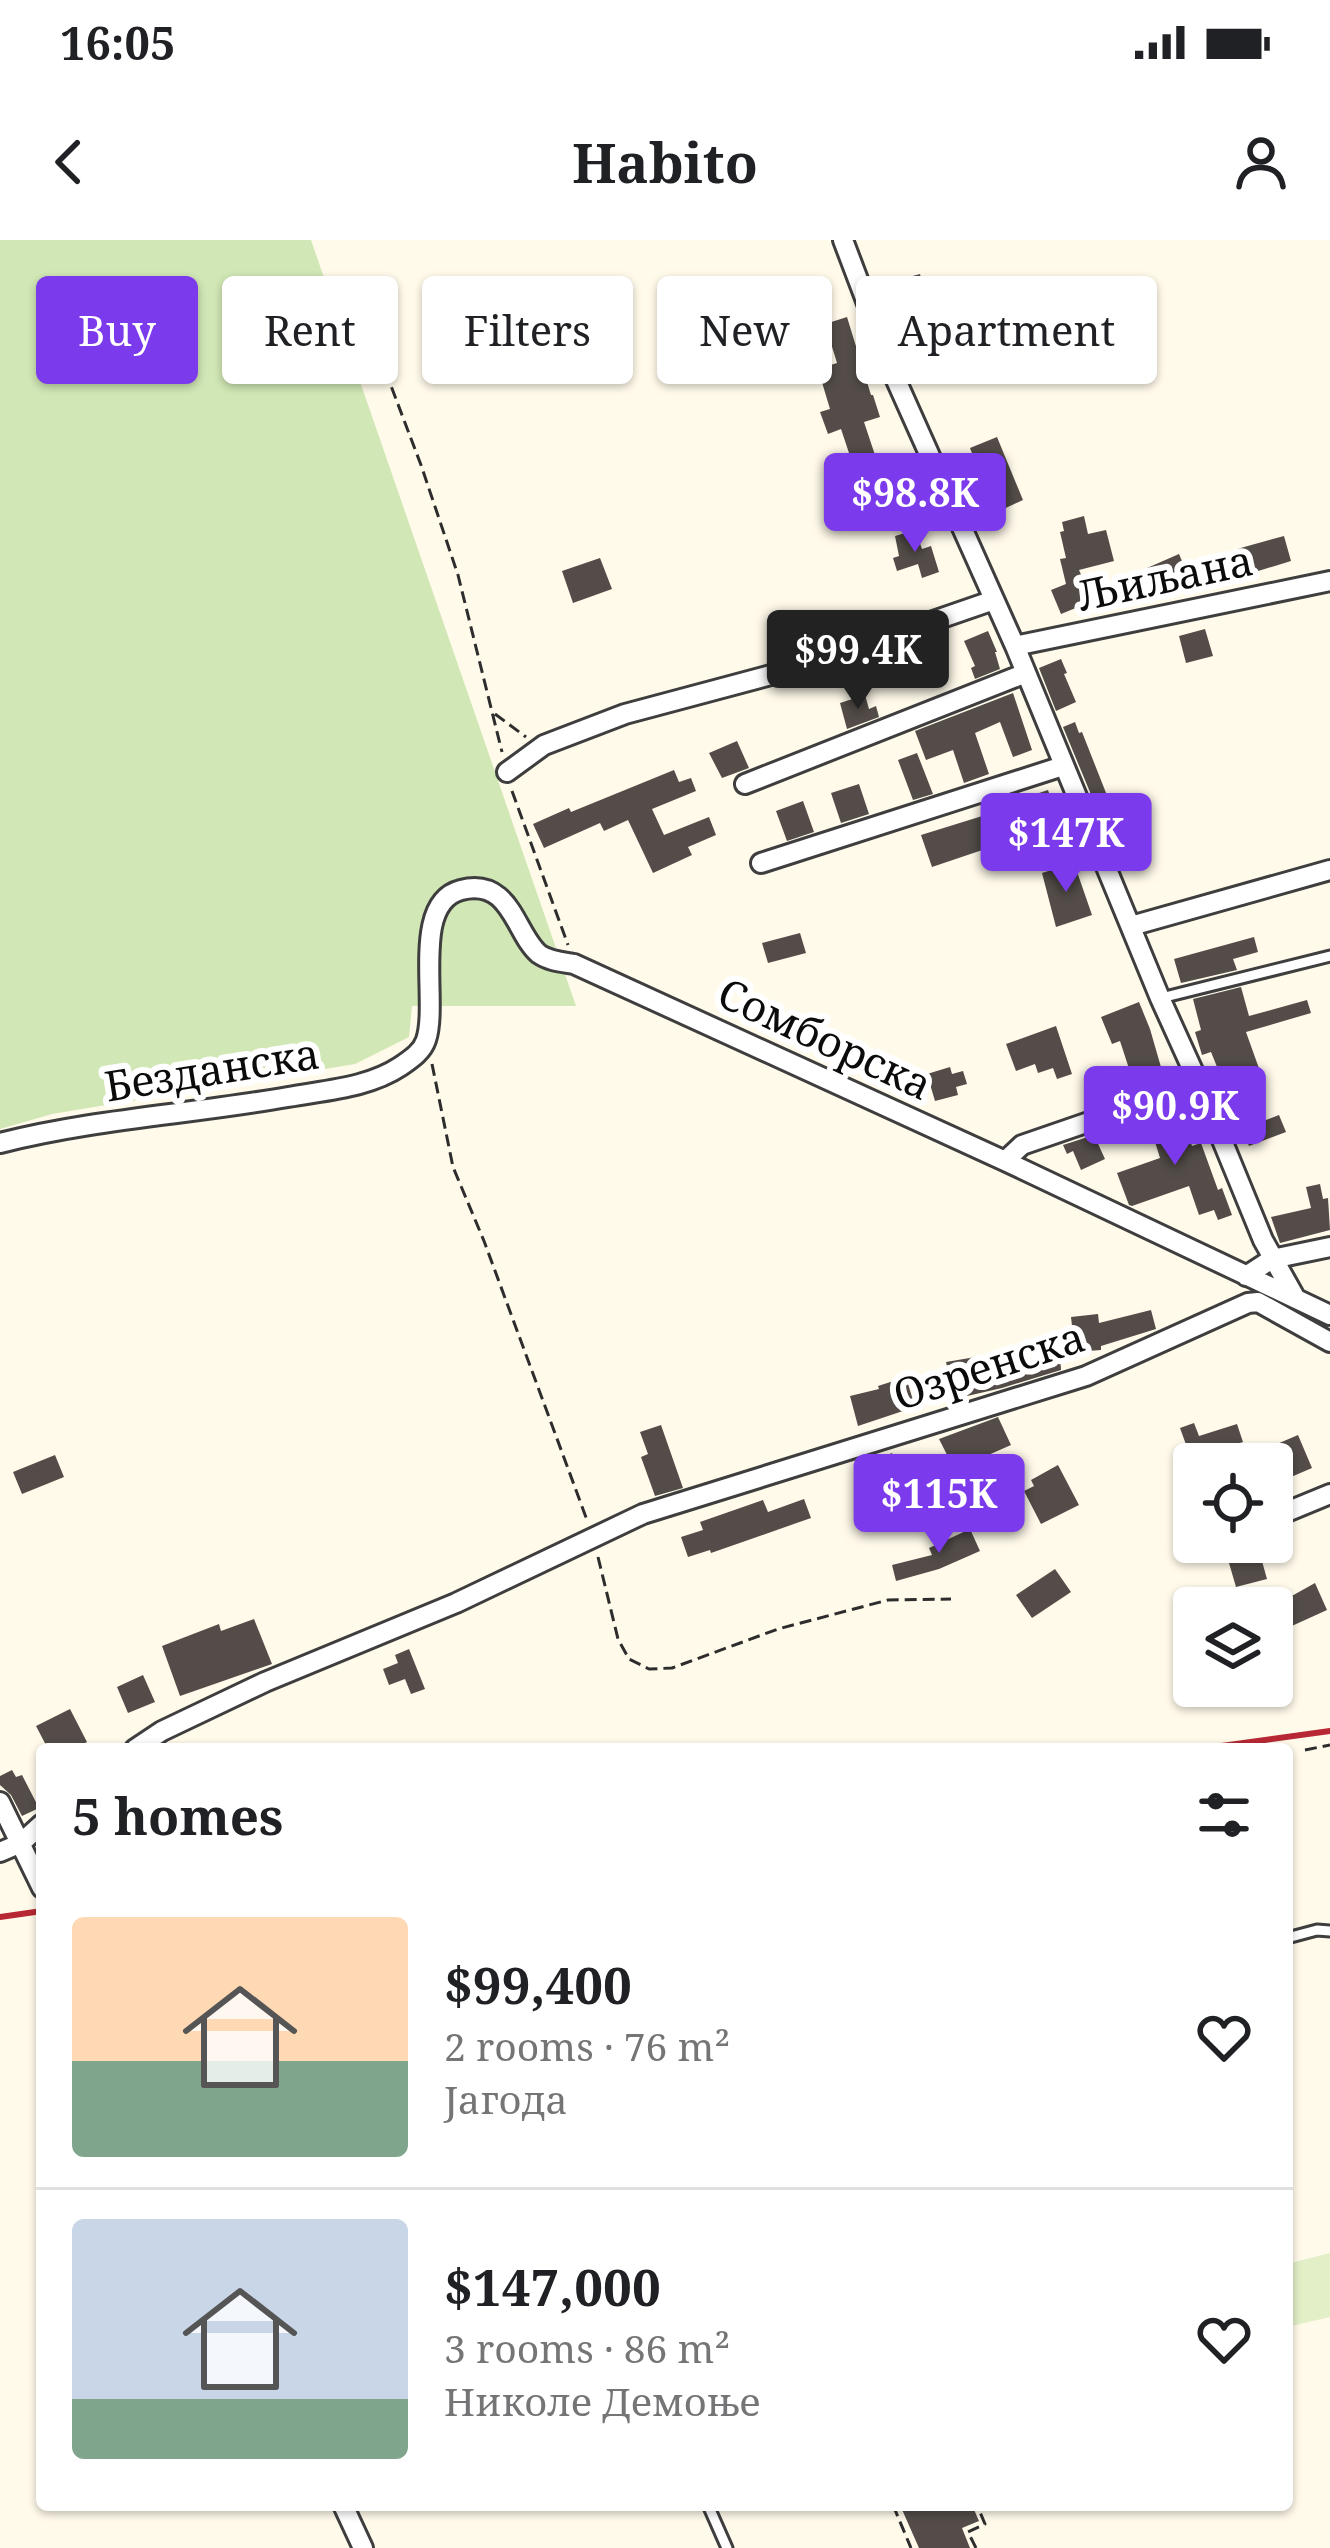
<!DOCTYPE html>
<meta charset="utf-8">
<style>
body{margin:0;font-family:"Noto Serif",serif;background:#f6f6f6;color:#202124;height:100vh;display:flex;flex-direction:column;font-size:45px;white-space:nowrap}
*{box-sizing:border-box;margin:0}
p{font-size:39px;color:#757577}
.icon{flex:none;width:66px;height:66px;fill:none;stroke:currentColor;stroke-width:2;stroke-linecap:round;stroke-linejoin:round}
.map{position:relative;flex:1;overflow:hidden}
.side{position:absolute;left:36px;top:1503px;width:1257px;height:768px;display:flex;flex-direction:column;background:#fff;border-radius:12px;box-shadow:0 3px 9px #0004}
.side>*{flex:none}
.top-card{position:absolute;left:36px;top:36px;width:1260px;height:108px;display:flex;gap:24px}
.fabs{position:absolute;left:1173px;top:1203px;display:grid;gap:24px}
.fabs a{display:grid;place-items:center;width:120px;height:120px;border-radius:12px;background:#fff;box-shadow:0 3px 9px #0004;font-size:60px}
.price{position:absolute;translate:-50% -102px;padding:0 27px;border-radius:12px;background:#7c3aed;color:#fff;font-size:39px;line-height:78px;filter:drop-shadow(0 3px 6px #0008)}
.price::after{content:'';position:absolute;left:50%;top:72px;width:36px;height:27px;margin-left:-18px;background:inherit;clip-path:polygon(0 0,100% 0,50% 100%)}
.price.current{background:#222;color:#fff}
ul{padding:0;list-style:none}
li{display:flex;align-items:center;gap:36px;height:300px;padding:0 36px}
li+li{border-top:3px solid #e0e0e0}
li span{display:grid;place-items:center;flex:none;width:336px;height:240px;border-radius:12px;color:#555}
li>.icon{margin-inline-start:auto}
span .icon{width:144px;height:144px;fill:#fffc;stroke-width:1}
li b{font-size:51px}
h2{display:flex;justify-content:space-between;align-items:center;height:144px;padding:0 36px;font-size:51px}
.tag{padding:0 42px;border-radius:12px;background:#fff;box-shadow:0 3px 9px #0004;font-size:42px;line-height:108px}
.tag.current{background:#7c3aed;color:#fff}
.status{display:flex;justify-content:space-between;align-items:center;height:84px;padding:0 60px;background:#fff;direction:ltr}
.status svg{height:33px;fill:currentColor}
header{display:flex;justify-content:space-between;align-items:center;height:156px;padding:0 36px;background:#fff;font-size:54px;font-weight:700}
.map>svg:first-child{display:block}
</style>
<div class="status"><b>16:05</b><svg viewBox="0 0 49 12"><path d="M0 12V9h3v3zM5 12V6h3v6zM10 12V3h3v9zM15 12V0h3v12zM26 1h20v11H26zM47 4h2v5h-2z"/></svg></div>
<header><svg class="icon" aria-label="back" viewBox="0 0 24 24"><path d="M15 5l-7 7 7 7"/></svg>Habito<svg class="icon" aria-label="person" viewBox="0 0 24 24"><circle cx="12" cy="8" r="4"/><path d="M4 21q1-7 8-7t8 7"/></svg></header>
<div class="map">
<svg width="1330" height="2308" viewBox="0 0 1330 2308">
<rect width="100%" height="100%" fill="#fffaea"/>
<path fill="#d1e7b5" d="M0,0H311L576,766H412L409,797L355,824L52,874L0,889Z"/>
<path fill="#e2efc7" d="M1330,2013V2077L1287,2087V2024Z"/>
<path fill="#534c48" d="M920,34L926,58L889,68L883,44Z
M847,77L871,155H873L880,177L864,182L878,224L855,231L841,189L828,194L820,172L830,169L818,129L837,123L825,84Z
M926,86L935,110L960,102L964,115L918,130L913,113L909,115L902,95Z
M997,197L1023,260L995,273L970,208Z
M1084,276L1088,294L1106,290L1114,321L1079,330L1093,361L1061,374L1051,350L1066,344L1060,319L1066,318L1060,292L1064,291L1062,282Z
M915,290L922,309L931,306L939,332L922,338L918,324L897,331L893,318L899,316L895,296Z
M1284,296L1291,321L1245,335L1237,309Z
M1179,314L1185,328L1171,334L1178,352L1161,360L1147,328Z
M600,318L612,349L573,363L562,331Z
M1205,389L1213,416L1186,423L1179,396Z
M988,391L997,412H995L1000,429L975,439L971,428L975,426L964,401Z
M1061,419L1067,433L1064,434L1076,462L1056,471L1039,428Z
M1013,453L1032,510L1013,517L1000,482L975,493L989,534L964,543L953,510L926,520L915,491Z
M865,455L869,469L876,466L879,477L847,489L840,463Z
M1075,482L1079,493L1082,492L1110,563L1097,569L1063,487Z
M737,501L749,528L722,538L709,513Z
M917,513L933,554L913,560L898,520Z
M674,530L679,542L691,538L696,551L652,569L664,595L709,577L716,595L688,607L692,615L653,633L628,580L604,591L600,583L544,608L533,584L569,568L571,572Z
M859,544L869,574L841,583L831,553Z
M1048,550L1057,576L1010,592L1012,600L932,627L921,595L1008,568L1005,559L1019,554L1021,559Z
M803,561L814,592L787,601L776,571Z
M1074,623L1092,675L1056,687L1042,633Z
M800,693L806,713L768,723L762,703Z
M1254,697L1258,712L1233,719L1237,730L1181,743L1174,719Z
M1241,747L1249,776L1307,760L1311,773L1246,792L1261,834L1238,842L1258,883L1279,875L1286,892L1249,906L1211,812L1202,815L1195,792L1201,790L1193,759Z
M1139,762L1150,789L1165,841L1139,850L1137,843L1134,844L1120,801L1112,804L1101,777Z
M1056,786L1072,834L1057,839L1053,828L1038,833L1035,824L1016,831L1006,804Z
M950,827L952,834L963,831L967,844L956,847L958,855L935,861L927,834Z
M1179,865L1192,906L1201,903L1218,950L1222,948L1232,975L1218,980L1214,970L1199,975L1189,946L1132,966L1129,965L1117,933L1160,918L1147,876Z
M1094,895L1105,919L1081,930L1073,911L1067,914L1063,905Z
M1320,944L1323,959L1328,958L1330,990L1280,1003L1271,977L1311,968L1306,947Z
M1151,1070L1156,1089L1101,1106V1110L1075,1112L1071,1077L1098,1074L1099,1083Z
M1011,1111L1012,1127L1045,1122V1114L1060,1113L1061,1130L1002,1148L954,1159L946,1122Z
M906,1137L915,1167L858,1186L850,1156L879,1149L878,1146Z
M998,1177L1011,1205L977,1220L996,1260L975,1270L939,1199Z
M1194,1183L1199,1196L1237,1184L1243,1202L1205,1214L1192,1221L1180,1188Z
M661,1185L683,1248L655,1256L641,1217L648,1214L640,1192Z
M1298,1195L1312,1228L1291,1237L1277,1204Z
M892,1213L919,1278L891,1290L863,1225Z
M55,1215L64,1237L22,1254L13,1232Z
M1058,1225L1079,1265L1041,1284L1024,1251L1034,1246L1031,1240Z
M804,1259L811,1278L711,1313L710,1310L688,1317L681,1297L703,1290L700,1282L763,1260L768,1272Z
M970,1289L980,1311L939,1329L896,1341L892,1325L932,1315L929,1308Z
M1260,1314L1267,1339L1236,1347L1229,1323Z
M1055,1329L1071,1352L1032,1378L1016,1355Z
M1315,1343L1327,1370L1272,1395V1367Z
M254,1379L272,1424L180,1456L162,1406L219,1384L221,1391Z
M409,1409L425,1449L411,1454L405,1439L389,1445L383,1429L398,1423L395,1415Z
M143,1435L155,1462L128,1473L117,1447Z
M70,1469L87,1502L74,1509H48L36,1486Z
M12,1530L16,1537L22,1535L39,1568L22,1576L11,1555L0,1545V1536Z
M900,2265H972L979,2281L962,2288L970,2308H919Z"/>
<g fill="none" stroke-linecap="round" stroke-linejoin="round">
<g stroke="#3e3e3e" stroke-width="15">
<path id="lane" d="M1161,758L1330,716
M1287,1698L1317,1690L1330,1691
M708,2265L727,2308"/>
</g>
<g stroke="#3e3e3e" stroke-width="24">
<path id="street" d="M843,0L896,140L1015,406L1160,758L1199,844L1263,1000L1296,1059
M1015,406L1330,341
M507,532L544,505L625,474L797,428L994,360
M745,544L1026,433
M761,623L1063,526
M1131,686L1330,630
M0,903C94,879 192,874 288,857C326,850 368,848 401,826C411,819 422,812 426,800C439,762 410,663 461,650C511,637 515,694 539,714C549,721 562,722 574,724L1005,921L1330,1075
M1005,921L1022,905L1199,844
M1246,1036L1272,1019L1330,1007
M1272,1278L1330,1254
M135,1509L162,1491L265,1442L456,1363L643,1274L1086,1136L1248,1063L1258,1062L1330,1102
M0,1562L42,1648
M0,1612L21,1603L42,1584
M343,2265L363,2308"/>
</g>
<path stroke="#2d2d2d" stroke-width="3" stroke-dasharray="12 6" stroke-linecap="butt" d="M366,80L421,225L458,335L502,512
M495,474L526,497
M512,551L568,705
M432,824L453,927L484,1001L587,1280
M598,1317L618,1399L629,1419L649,1429L672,1428L778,1389L888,1360L951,1359
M1305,1510L1330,1505
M893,2265L911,2308
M976,2308L968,2292L985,2284L977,2265"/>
<use href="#lane" stroke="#fff" stroke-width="9"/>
<use href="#street" stroke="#fff" stroke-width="18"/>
<path stroke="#b72834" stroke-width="6" d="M1200,1509L1330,1491
M0,1677L42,1671"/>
</g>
<g text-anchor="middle" stroke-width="12" stroke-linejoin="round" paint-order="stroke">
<g font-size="42" fill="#0b0b0b" stroke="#fff">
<text transform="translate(1165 338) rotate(-12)" y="15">Љиљана</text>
<text transform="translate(825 799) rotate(25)" y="15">Сомборска</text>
<text transform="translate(212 830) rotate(-9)" y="15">Безданска</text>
<text transform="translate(989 1126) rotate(-18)" y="15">Озренска</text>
</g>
</g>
</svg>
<div class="fabs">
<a><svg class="icon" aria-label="locate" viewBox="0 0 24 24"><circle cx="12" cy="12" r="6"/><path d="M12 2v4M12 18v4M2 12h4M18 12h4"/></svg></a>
<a><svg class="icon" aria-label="layers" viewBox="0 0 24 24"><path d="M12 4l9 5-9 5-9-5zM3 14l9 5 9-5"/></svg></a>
</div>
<b class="price" style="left:915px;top:315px">$98.8K</b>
<b class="price current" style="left:858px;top:472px">$99.4K</b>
<b class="price" style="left:1066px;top:655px">$147K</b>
<b class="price" style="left:1175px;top:928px">$90.9K</b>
<b class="price" style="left:939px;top:1316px">$115K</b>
<div class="top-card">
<a class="tag current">Buy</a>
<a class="tag">Rent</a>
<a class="tag">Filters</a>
<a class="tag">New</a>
<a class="tag">Apartment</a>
</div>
<section class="side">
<h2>5 homes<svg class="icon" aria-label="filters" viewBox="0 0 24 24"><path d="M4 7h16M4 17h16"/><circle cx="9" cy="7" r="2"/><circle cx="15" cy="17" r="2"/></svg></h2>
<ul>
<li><span style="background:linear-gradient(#ffd9b3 60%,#7fa58c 0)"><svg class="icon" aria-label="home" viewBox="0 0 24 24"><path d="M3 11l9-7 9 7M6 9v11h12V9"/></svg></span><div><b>$99,400</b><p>2 rooms · 76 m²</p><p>Јагода</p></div><svg class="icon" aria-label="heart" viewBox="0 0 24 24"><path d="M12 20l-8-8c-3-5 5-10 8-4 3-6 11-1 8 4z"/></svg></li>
<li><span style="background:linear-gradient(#c9d6e8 75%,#7fa58c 0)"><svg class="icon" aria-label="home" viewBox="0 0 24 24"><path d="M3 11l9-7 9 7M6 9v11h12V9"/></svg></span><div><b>$147,000</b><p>3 rooms · 86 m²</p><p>Николе Демоње</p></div><svg class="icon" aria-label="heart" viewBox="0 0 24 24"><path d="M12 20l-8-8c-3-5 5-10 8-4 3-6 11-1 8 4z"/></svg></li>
</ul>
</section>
</div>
